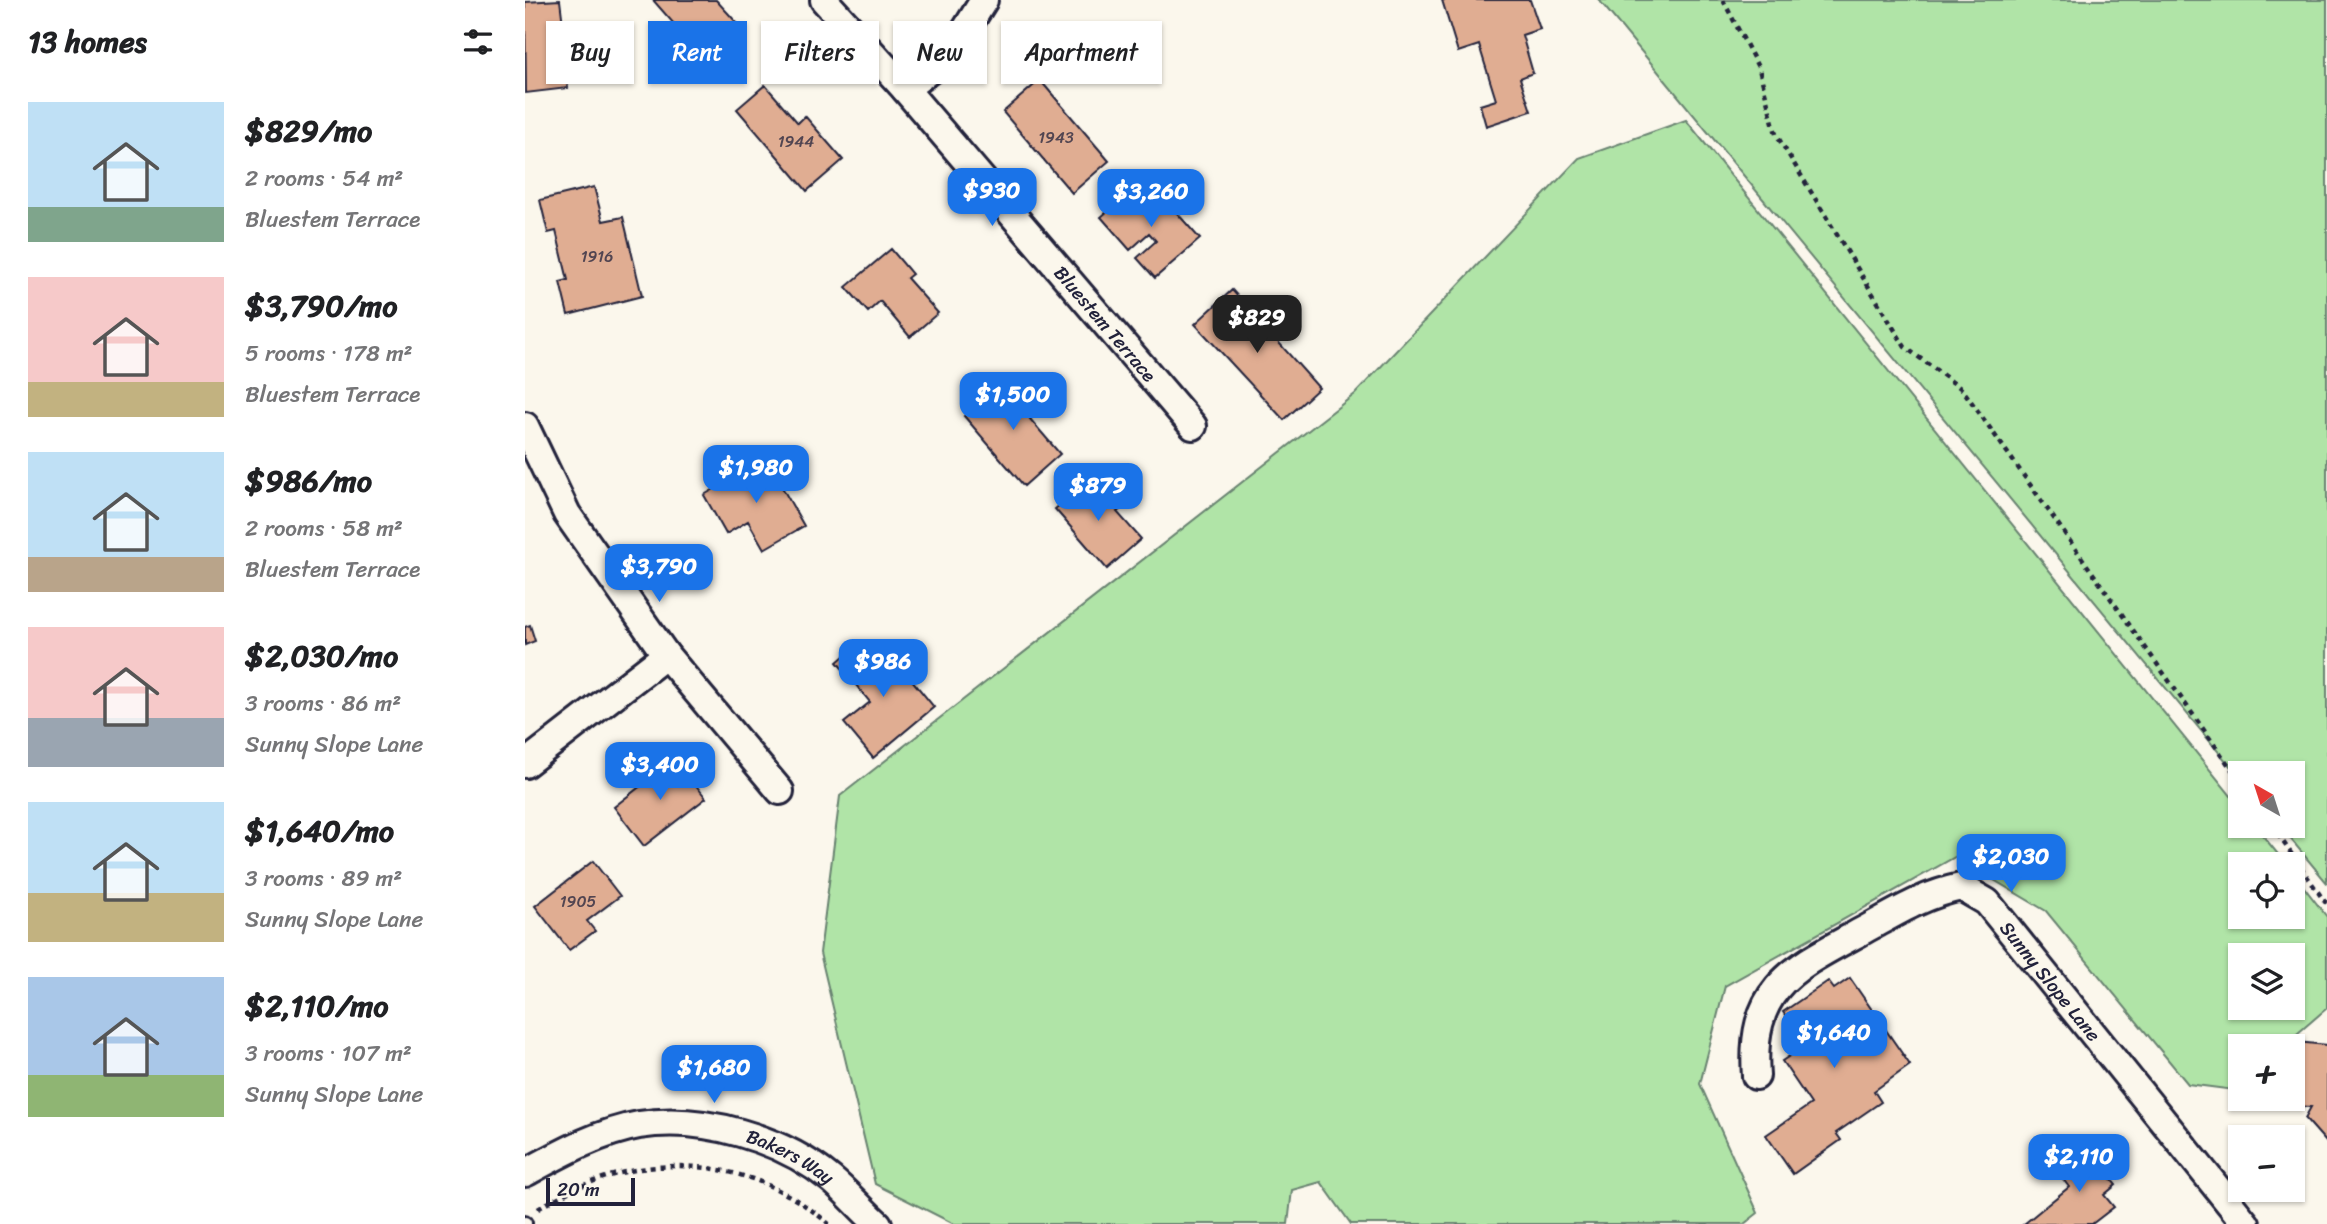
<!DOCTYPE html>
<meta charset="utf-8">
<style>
body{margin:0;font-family:Sriracha,sans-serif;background:#f6f6f6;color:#202124;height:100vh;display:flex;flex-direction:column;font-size:26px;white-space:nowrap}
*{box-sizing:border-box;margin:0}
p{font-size:23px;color:#757577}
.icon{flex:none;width:38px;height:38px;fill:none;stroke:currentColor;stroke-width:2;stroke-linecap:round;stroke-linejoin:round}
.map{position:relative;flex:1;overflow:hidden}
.panel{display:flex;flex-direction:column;background:#fff;width:525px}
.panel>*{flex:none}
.hud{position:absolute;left:21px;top:21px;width:665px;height:63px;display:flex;gap:14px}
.needle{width:46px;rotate:321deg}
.fabs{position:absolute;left:1703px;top:761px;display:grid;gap:14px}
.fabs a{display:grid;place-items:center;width:77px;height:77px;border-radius:0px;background:#fff;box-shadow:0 2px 5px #0004;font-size:35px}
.scale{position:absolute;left:21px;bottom:18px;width:89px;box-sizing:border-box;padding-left:7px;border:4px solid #22223b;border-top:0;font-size:19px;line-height:24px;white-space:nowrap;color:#22223b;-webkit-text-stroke:5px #fbf7ec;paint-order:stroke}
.price{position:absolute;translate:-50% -60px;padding:0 16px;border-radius:14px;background:#1a73e8;color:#fff;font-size:23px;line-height:46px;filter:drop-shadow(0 2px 4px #0008)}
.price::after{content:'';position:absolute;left:50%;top:42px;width:21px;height:16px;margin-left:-10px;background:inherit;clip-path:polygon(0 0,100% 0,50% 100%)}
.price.on{background:#222;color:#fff}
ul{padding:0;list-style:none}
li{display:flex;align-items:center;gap:21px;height:175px;padding:0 28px}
li span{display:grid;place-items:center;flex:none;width:196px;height:140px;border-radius:0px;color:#555}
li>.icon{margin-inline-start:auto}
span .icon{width:84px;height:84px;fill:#fffc;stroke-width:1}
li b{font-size:30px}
h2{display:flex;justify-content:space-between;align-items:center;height:84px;padding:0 28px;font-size:30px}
.chip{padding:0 24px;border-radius:0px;background:#fff;box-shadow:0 2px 5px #0004;font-size:24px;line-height:63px}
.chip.on{background:#1a73e8;color:#fff}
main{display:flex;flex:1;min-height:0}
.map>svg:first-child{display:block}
</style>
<main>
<section class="panel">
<h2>13 homes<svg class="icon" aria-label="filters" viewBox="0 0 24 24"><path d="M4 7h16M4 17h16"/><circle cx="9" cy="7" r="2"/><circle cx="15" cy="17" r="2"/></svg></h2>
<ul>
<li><span style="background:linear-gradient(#bfe0f5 75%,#7fa58c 0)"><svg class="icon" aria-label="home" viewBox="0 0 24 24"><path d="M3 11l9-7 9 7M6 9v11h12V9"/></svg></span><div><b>$829/mo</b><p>2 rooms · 54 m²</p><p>Bluestem Terrace</p></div></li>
<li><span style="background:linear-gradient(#f6c9c9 75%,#c2b280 0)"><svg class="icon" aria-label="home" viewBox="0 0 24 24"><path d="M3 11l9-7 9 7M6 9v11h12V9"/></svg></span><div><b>$3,790/mo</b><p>5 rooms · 178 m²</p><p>Bluestem Terrace</p></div></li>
<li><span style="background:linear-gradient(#bfe0f5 75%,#b9a48a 0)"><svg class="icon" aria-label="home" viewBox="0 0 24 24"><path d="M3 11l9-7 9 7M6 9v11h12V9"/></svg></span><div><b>$986/mo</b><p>2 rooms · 58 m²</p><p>Bluestem Terrace</p></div></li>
<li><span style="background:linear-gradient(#f6c9c9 65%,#9aa5b1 0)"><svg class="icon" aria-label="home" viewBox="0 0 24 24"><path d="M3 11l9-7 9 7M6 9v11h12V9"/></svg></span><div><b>$2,030/mo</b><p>3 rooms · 86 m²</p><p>Sunny Slope Lane</p></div></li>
<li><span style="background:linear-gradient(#bfe0f5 65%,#c2b280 0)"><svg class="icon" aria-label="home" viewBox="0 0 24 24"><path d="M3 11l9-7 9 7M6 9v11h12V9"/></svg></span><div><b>$1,640/mo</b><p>3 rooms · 89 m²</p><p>Sunny Slope Lane</p></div></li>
<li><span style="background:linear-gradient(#a9c7e8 70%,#8fb573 0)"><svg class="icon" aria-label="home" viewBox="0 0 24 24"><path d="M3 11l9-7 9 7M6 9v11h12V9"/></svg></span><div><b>$2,110/mo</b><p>3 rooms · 107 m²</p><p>Sunny Slope Lane</p></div></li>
</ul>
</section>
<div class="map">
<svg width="1802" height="1224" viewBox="0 0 1802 1224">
<rect width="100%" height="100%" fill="#fbf7ec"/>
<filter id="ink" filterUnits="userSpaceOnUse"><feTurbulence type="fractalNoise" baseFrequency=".0143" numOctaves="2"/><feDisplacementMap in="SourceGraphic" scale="14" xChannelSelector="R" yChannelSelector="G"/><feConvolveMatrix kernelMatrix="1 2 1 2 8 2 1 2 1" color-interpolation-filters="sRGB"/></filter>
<g filter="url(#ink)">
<path fill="#b0e4a7" stroke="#698371" stroke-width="2" fill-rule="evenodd" d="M1074,0H1802V883L1755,826H1768V774H1715V778Z
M1161,120L1715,807V826H1730L1761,864H1715V917H1768V873L1802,917V1008L1758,1046H1715V1085L1709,1090L1663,1084L1521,911L1430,857L1200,986L1175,1084L1233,1213L1219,1224H826L796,1182L767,1190L763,1224H429L350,1184L295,953L315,796L830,394L1054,158ZM1715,956H1768V1008H1715Z"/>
<path fill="#e0ad92" stroke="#22223b" stroke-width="2" d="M35,0L39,33L51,31L54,58L39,60L43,88L1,93L0,2Z
M128,0H191L212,23L170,60L143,30L150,25Z
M917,0H1005L1015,29L997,35L1008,73L995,78L1006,111L961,126L955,105L971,100L954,45L933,52Z
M515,80L584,161L547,193L478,112Z
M240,85L273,123L280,116L318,160L282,191L212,109Z
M615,183L631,202L637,196L675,239L630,278L612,258L631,241L624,233L605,250L576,217Z
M69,187L78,221L98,217L117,296L43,315L35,282L43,280L31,231L23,233L15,200Z
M366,249L387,274L382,278L413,313L385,337L355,301L343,312L321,287Z
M707,290L794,388L759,420L670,324Z
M482,378L512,413L505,419L535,454L499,486L439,416Z
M241,459L279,526L239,549L223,521L201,534L179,495Z
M568,477L596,509L592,512L616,539L582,569L530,509Z
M5,625L10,641L0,645V627Z
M334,643L347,659L361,648L409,707L348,758L319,723L345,702L312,662Z
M150,759L181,798L119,846L89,807Z
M68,861L95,896L62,921L70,931L44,950L10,906Z
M1325,978L1385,1065L1349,1091L1356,1102L1311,1133L1316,1140L1268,1174L1241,1135L1286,1104L1257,1061L1281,1045L1258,1012L1303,981L1309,989Z
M1771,1042L1802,1045V1143L1780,1118L1786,1107L1765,1106Z
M1560,1147L1591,1185L1579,1195L1589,1207L1567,1224H1499L1544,1187L1531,1170Z"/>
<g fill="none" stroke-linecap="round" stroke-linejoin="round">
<g stroke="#22223b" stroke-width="18">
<path id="service" d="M0,1223V1224"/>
</g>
<g stroke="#22223b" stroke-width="32">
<g id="minor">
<path id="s1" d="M299,0L380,89L668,426"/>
<path d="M380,89L425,55L459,0"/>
<path d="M0,426L42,514L141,655L255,791"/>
<path d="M0,764L141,655"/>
<path id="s2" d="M1231,1076C1224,986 1269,968 1339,930C1372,912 1398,895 1436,887L1462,902L1721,1224"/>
<path id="s3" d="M0,1173C35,1154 74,1132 114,1125C178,1115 256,1138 306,1179C323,1193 337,1210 353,1224"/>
</g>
</g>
<path stroke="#22223b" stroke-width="4.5" stroke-dasharray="5 5" stroke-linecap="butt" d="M1198,0L1234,69L1251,134L1380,347L1438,390L1715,781
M1747,826L1800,902L1802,895
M13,1209C107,1149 218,1150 304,1224"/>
<use href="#service" stroke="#fbf7ec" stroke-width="12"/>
<use href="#minor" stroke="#fbf7ec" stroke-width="26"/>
</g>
</g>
<g text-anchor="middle" stroke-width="6" stroke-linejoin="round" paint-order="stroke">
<g font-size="16" fill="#524551">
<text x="531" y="143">1943</text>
<text x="271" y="147">1944</text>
<text x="72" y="262">1916</text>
<text x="53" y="907">1905</text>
</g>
<g font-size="19" fill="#22223b" stroke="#fbf7ec">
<text dy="7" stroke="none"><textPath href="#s1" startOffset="429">Bluestem Terrace</textPath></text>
<text dy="7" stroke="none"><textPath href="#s2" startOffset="436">Sunny Slope Lane</textPath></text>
<text dy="7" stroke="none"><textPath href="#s3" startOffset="282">Bakers Way</textPath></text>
</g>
</g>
</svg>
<div class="fabs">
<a><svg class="needle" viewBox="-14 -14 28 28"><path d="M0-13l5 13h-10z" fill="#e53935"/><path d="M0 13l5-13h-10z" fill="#757577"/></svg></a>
<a><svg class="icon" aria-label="locate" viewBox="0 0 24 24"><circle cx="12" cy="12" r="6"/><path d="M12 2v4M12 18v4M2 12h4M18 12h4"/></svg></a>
<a><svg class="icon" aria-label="layers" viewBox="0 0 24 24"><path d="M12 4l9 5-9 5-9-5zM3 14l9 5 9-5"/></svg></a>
<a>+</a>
<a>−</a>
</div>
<div class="scale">20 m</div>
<b class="price" style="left:467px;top:228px">$930</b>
<b class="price" style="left:626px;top:229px">$3,260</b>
<b class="price on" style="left:732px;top:355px">$829</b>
<b class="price" style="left:488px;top:432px">$1,500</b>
<b class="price" style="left:231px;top:505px">$1,980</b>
<b class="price" style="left:573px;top:523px">$879</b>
<b class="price" style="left:134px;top:604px">$3,790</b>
<b class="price" style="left:358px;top:699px">$986</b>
<b class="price" style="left:135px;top:802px">$3,400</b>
<b class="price" style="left:1486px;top:894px">$2,030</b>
<b class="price" style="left:1309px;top:1070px">$1,640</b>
<b class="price" style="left:189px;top:1105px">$1,680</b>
<b class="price" style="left:1554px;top:1194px">$2,110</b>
<div class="hud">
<a class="chip">Buy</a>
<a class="chip on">Rent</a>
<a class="chip">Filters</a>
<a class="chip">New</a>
<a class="chip">Apartment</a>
</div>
</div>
</main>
